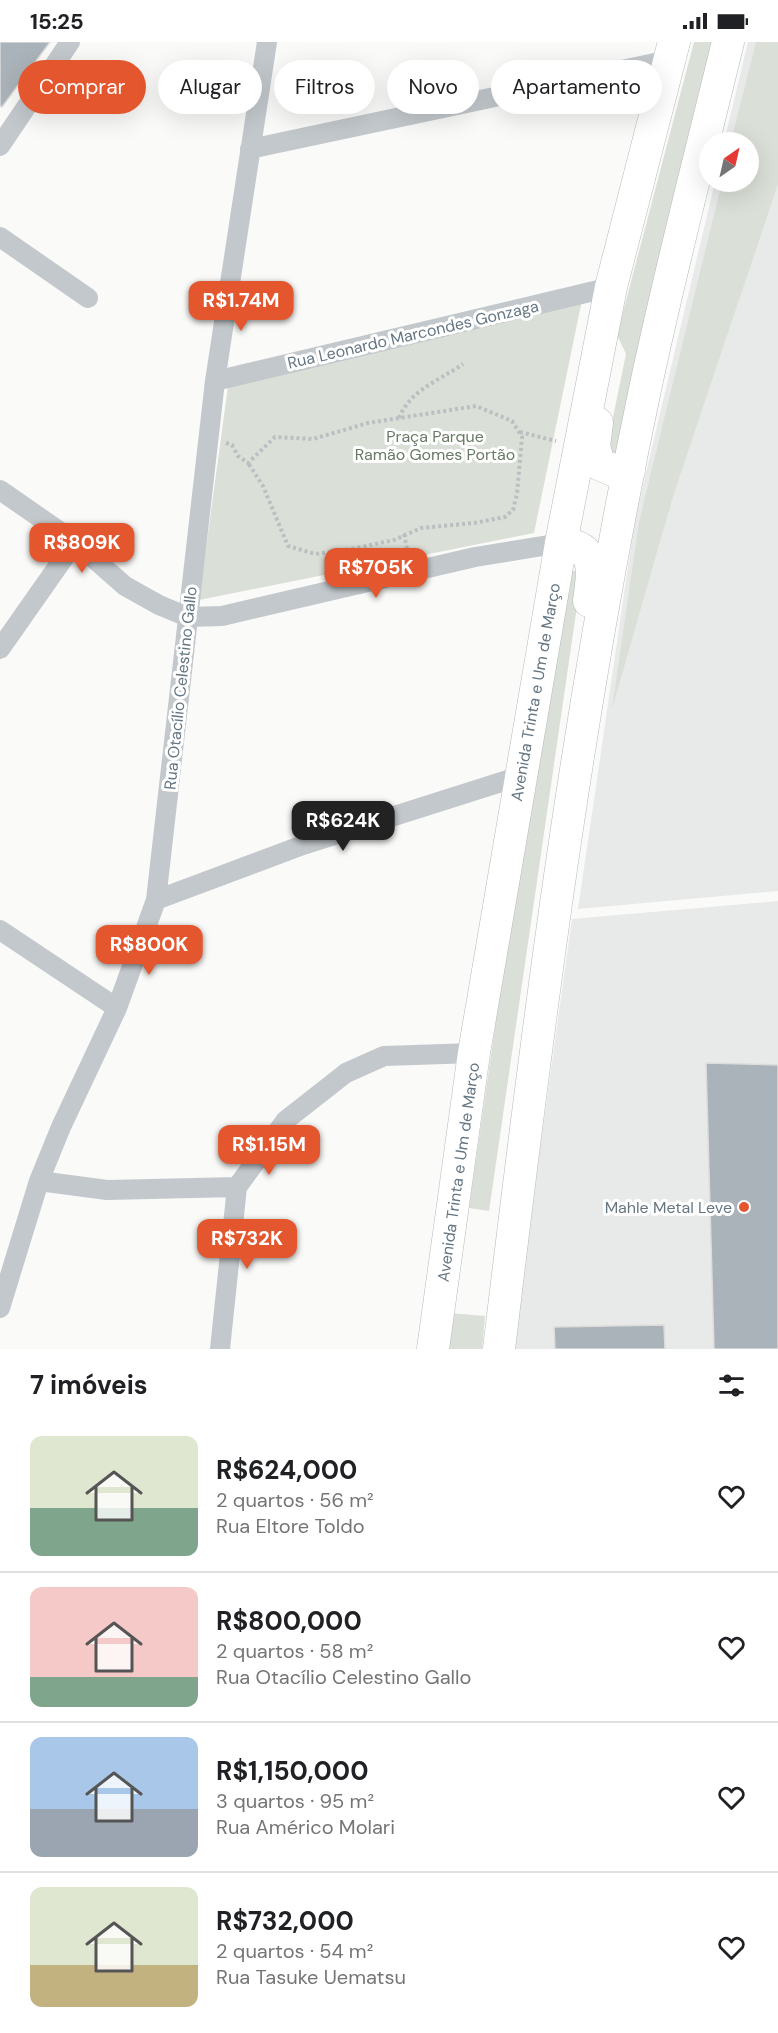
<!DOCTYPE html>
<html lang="pt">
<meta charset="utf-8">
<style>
body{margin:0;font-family:"DM Sans",sans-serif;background:#f2f2f2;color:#202124;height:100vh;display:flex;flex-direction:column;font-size:22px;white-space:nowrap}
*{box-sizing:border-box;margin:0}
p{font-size:20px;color:#757577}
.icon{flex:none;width:33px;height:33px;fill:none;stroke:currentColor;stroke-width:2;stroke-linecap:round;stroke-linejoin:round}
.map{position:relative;height:1307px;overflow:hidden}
.panel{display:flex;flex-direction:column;background:#fff;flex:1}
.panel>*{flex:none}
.banner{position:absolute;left:18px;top:18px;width:742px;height:54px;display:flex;gap:12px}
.needle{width:39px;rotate:34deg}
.controls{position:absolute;left:699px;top:90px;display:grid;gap:12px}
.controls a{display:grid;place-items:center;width:60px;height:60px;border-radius:50%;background:#fff;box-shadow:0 6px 24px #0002;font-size:30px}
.price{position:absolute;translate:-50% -51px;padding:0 14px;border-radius:12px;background:#e4572e;color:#fff;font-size:20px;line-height:39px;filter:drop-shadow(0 2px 3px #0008)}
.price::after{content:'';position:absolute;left:50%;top:36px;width:18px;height:14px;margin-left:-9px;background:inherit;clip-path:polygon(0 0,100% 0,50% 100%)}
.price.on{background:#222;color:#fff}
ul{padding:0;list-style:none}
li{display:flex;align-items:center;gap:18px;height:150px;padding:0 30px}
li+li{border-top:2px solid #e0e0e0}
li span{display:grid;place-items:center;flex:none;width:168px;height:120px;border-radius:12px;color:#555}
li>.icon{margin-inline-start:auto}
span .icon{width:72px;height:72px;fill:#fffc;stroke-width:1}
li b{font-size:26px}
h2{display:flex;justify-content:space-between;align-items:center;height:72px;padding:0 30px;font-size:26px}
.pill{padding:0 21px;border-radius:27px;background:#fff;box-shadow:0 6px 24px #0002;font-size:21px;line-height:54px}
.pill.on{background:#e4572e;color:#fff}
.status{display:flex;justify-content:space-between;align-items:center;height:42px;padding:0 30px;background:#fff;direction:ltr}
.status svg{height:16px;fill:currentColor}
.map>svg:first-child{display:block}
</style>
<div class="status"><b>15:25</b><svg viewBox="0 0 49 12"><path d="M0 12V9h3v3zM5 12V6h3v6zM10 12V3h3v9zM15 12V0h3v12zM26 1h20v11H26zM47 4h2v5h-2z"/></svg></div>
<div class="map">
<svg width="778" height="1307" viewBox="0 0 778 1307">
<rect width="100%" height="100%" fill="#fafaf8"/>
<path fill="#e8e9e9" d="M748,0H778V849L578,867L635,477L715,140H748V100H724Z
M778,859V1307H512L572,877Z"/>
<path fill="#dadfd7" d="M694,0H717L620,423L604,419L626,312L617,293Z
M756,0H778V142L674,451L612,667L639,480L722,140H748V100H731Z
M582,258L534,491L199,558L228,344Z
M561,527L582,530L489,1169L469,1166Z
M450,1271L485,1274L482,1307H447Z"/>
<path fill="#aab3b9" stroke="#dcdcda" stroke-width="1.5" d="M0,0H50L2,65L0,64Z
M706,1021L778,1023V1307H714Z
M664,1283L665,1307H555L554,1285Z"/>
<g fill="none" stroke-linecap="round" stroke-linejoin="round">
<g stroke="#b5babe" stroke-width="33">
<path id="primary" d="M597,381L594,404L599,422L615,429H629
M561,501C599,505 593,530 589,559
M433,1307L474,1011L561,501L611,245L674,0
M499,1307C537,989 577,671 643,357C668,237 699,119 728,0"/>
</g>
<path stroke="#bbbfc2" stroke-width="4" stroke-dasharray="3 3" stroke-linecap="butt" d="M399,376C411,347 439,339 463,322
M520,390L556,399
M226,401L232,403L238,414L248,421L275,395L313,397L368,381L476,364L512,379L522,395L517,452L513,468L505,475L474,481L421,486L394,498L352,507L315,512L288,504L263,444L248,421
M404,492L408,512"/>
<path stroke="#c3c8cc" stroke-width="20" d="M0,104L70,0
M250,107L669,18
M0,195L88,256
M215,339L611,245
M0,448L75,500L125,544L159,563L188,575L222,574L475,515L561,501
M0,607L75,500
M156,858L303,803L520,734
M0,888L117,966
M39,1139L107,1148L237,1145L286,1078L346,1031L384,1014L474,1011
M0,1266L39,1139L61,1085L117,966L156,858L215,339L267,0
M220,1307L237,1145"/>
<use href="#primary" stroke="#fff" stroke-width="32"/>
</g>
<circle fill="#e4572e" stroke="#fff" stroke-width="2" cx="744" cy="1165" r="6"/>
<g text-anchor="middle" stroke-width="6" stroke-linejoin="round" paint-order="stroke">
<g font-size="16" fill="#657683" stroke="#fff">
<text transform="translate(413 292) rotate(-13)" y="6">Rua Leonardo Marcondes Gonzaga</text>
<text transform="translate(180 646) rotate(-84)" y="6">Rua Otacílio Celestino Gallo</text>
<text transform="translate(535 650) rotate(-80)" y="6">Avenida Trinta e Um de Março</text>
<text transform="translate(458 1130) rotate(-82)" y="6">Avenida Trinta e Um de Março</text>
</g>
<g font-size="16" fill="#687a64" stroke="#fff">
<text x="435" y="400">Praça Parque<tspan x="435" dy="18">Ramão Gomes Portão</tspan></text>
</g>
<g font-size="16" fill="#657683" stroke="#fff" text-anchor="end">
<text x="732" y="1171">Mahle Metal Leve</text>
</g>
</g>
</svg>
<div class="controls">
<a><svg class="needle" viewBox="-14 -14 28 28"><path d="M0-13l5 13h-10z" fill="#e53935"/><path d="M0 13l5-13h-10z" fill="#757577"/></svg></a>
</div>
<b class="price" style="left:241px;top:290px">R$1.74M</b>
<b class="price" style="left:82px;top:532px">R$809K</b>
<b class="price" style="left:376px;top:557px">R$705K</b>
<b class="price on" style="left:343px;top:810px">R$624K</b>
<b class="price" style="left:149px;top:934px">R$800K</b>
<b class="price" style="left:269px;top:1134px">R$1.15M</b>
<b class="price" style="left:247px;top:1228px">R$732K</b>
<div class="banner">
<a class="pill on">Comprar</a>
<a class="pill">Alugar</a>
<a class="pill">Filtros</a>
<a class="pill">Novo</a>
<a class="pill">Apartamento</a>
</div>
</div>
<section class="panel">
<h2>7 imóveis<svg class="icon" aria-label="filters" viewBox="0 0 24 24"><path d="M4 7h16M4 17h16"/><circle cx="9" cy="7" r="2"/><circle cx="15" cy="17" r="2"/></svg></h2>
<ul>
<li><span style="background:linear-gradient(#dfe7d0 60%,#7fa58c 0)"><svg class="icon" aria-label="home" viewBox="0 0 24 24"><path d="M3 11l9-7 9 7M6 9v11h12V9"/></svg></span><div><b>R$624,000</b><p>2 quartos · 56 m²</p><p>Rua Eltore Toldo</p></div><svg class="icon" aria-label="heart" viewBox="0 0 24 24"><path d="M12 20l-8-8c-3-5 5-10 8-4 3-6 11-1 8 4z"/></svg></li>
<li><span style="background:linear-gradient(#f6c9c9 75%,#7fa58c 0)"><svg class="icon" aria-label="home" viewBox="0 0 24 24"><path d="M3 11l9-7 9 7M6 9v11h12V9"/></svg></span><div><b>R$800,000</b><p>2 quartos · 58 m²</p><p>Rua Otacílio Celestino Gallo</p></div><svg class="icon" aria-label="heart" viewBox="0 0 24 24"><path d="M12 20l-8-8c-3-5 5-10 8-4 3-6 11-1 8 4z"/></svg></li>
<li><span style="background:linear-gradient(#a9c7e8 60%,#9aa5b1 0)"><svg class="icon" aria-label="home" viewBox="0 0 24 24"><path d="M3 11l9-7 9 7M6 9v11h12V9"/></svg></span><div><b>R$1,150,000</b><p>3 quartos · 95 m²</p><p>Rua Américo Molari</p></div><svg class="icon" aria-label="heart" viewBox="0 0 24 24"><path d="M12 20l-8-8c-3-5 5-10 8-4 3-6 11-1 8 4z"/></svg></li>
<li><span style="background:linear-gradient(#dfe7d0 65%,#c2b280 0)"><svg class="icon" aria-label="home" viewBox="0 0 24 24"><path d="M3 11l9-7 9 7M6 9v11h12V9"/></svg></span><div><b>R$732,000</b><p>2 quartos · 54 m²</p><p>Rua Tasuke Uematsu</p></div><svg class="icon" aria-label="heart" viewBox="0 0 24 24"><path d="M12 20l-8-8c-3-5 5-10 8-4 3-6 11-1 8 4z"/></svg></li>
</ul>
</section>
